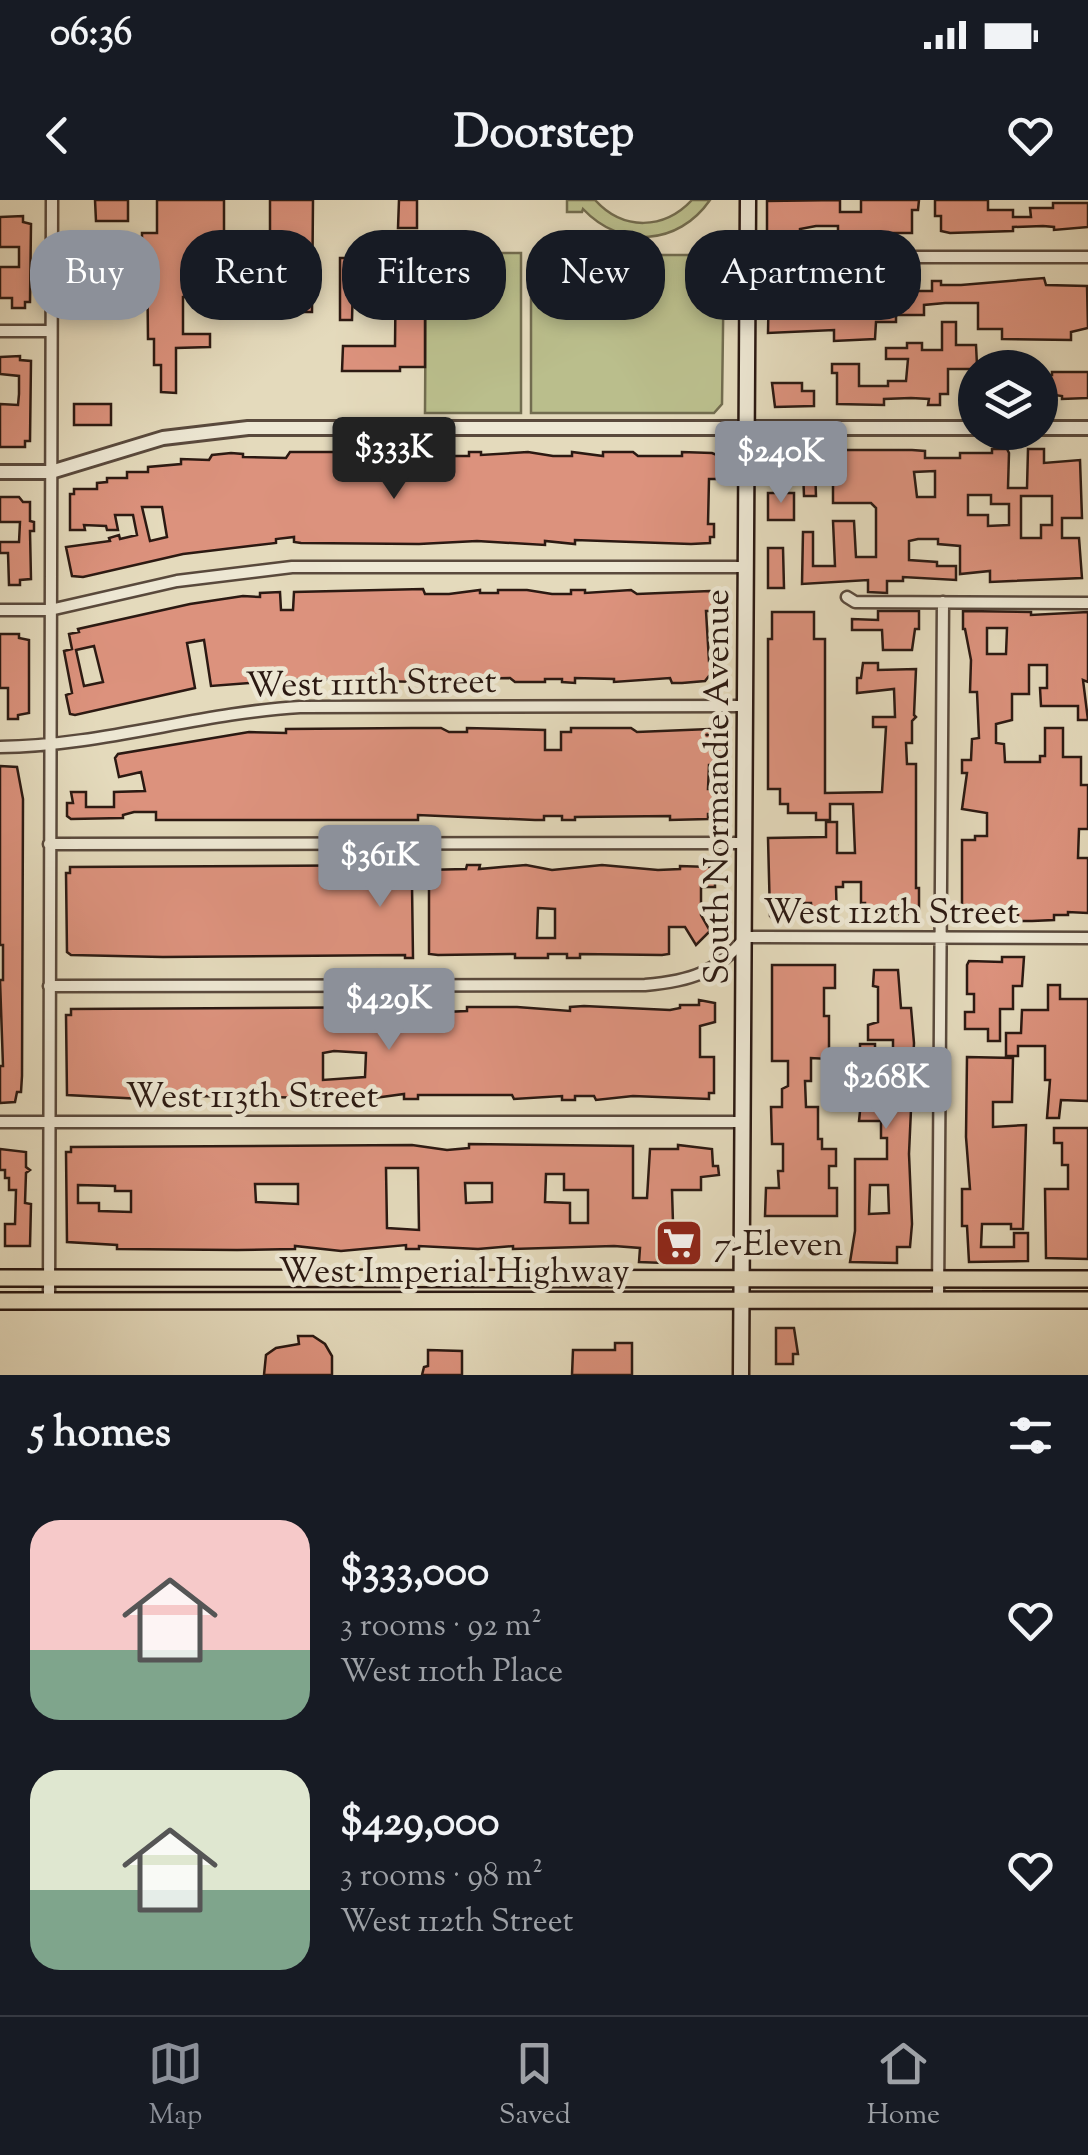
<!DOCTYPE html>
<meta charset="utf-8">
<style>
body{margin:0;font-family:"Sorts Mill Goudy",serif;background:#20242c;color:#f1f3f6;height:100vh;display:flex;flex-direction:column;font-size:38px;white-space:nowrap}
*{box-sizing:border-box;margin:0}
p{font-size:32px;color:#9ea1a6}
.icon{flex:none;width:55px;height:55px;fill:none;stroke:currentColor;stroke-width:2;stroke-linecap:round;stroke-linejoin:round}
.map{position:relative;height:1175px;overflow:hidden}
.side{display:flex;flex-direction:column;background:#171b24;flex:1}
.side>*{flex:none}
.guide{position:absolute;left:30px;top:30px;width:1030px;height:90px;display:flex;gap:20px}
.tools{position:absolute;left:958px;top:150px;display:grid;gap:20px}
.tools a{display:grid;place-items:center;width:100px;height:100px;border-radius:50%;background:#171b24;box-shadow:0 5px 15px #0003;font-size:50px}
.price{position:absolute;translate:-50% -85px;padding:0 22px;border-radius:10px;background:#8c9099;color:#fff;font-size:32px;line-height:65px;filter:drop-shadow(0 2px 5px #0008)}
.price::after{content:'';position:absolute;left:50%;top:60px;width:30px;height:22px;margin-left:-15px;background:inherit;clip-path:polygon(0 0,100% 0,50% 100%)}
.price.selected{background:#222;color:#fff}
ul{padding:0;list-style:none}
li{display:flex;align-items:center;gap:30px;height:250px;padding:0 30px}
li span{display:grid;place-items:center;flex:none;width:280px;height:200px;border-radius:30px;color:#555}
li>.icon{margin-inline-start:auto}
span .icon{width:120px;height:120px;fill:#fffc;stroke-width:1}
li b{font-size:42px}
h2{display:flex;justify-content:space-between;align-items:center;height:120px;padding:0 30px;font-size:42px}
.chip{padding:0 35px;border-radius:40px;background:#171b24;box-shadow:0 5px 15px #0003;font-size:35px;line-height:90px}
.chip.selected{background:#8c9099;color:#fff}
.status{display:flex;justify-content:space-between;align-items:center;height:70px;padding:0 50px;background:#171b24;direction:ltr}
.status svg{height:28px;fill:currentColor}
header{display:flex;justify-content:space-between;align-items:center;height:130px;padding:0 30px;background:#171b24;font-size:45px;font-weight:700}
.menu{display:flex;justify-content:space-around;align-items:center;height:140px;border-top:2px solid #363941;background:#171b24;font-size:28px;color:#9ea1a6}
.menu a{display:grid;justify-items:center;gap:5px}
.menu .selected{color:#8c9099}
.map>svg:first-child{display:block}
</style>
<div class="status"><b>06:36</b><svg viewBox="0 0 49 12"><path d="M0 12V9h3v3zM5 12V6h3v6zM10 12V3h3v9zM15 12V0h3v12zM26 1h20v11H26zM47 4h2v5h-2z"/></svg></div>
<header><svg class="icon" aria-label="back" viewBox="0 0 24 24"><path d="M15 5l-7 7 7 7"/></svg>Doorstep<svg class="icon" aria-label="heart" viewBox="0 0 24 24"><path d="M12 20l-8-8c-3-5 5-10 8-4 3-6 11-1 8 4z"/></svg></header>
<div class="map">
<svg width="1088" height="1175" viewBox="0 0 1088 1175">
<rect width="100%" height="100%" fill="#e4dabc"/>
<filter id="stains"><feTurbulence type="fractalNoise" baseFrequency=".002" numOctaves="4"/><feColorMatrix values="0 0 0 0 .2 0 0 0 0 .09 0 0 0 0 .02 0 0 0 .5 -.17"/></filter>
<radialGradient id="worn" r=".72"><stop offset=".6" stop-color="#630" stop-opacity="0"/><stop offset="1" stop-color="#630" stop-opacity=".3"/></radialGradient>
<path fill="#babe8c" stroke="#726c4f" stroke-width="2.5" d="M567,0H595C623,31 664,30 692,0H710C678,46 621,49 583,9L582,12H567Z
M426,53H521V213H425Z
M627,55H724L722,204L714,213H531V68L539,60L626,61Z"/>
<path fill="#dc927d" stroke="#2b1912" stroke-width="2.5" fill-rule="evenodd" d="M95,0H128V21H96Z
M157,0H224V32H229V49H205V97H183V134H210V147L176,148V193L161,192V165H154V139H148L147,49L142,50V33H157Z
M270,0H313L312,112H273V103H270Z
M399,0H417V28H398Z
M840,0V12H861V0H919L918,10H912V33H838V26H816L800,29V38H767V1Z
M935,0H988V10H1013V17H1031L1030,8H1053V3H1088V27L1054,30V27L1043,26L1013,27V31L950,33L941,31V16H935Z
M23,16V22L31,24L30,102H25V108H12V98H0V67H19V47H0V17Z
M396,55H425V167H400V171H342L343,146H395Z
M340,58H364V83H353L352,120H340Z
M769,78H787L786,99H809V83L898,81L904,84V91H932V81H941V85H961L1044,78L1046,85L1087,86L1088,128L1071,132V140L1002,139V129H978V103H945L924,105V115H896V122H876L875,139L834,141V130L768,133Z
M218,89H248V107H218Z
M942,122H956V145H976L977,165L974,169H948V194H940V205H928L929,199L911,198L884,199V205L837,204V173H832V164H859V186H888V181H906L908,159H886V148H907V143H922V150H942Z
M20,156V160L31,161L30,241H25V247H0V204L18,205L19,194V176L0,174V157Z
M1052,172H1088V198L1062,199V196L1040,193V175H1052Z
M772,183H802V191H814V206L775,207Z
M74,204H111V225H74Z
M992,249H1007L1009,253L1008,288H1027L1028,249H1044V263L1080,260L1082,318H1062V338H1079L1082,378L990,382V371L960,374V346L938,344V339H918L909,341V360L937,362V366H956V380L903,377V381H887V393L868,392V380L802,384L803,332H813V366H835L833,321H854L856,357H876V308L871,303H833V266H815L816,296H804L803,271L773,272V250H912L925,251V258H960V253H992ZM935,271V297H917L914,272ZM968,295H991V304H1009V325L988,326V315H968ZM1021,296H1052V325H1041V338H1021Z
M290,252H345L371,256L414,252H426V256H469V252H481V255L528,252L553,256H572V252L603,256V252H633L638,256H682V252L712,253L717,255V279H709L708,324H714V337H710V343L691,344L575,340V344L545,341V345L477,341L419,344L301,343L294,342V337L276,339V343L183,354L83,377L72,376L66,347L110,341L109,338L119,335L120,339L137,335L133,315H115L118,330H107L106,326L84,325L85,330H70V294H74V289H97V283L107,282V278H127V272H148V267L181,264V259L209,260L212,255L231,253L243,254V257L286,258ZM142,307H162L167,337L150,341Z
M768,293H794V320H768Z
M0,297H19L23,302H30V321L34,322V331H30L31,379L20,380V385H9L8,353H0V342H19L20,322H0Z
M768,348H783L784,388H768Z
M423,389L425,394H449L480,390V393H498V390H527L552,394H571V390H585V393L631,390L637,394L710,391L716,393V411H706L709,461L721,462V474L709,476L705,481L682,483H672L670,478L614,482V479L575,478V483L562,482V479H545V482H515L510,478L419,480V482L300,479L211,486L204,440L187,443L195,488L75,515L70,514L66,495L72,493L64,451L72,449L69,434L79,432L78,429L190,404L243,396L260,397V393L280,392L281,410H293L294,392ZM94,446L103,482L84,486L76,450Z
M878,411H919V429H915L912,450H883L882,430H852V419L878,420Z
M963,411L1031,412V415L1088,412V482L1083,480L1088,520H1078V506H1041L1040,488H1047V465H1029V494H1012V520L996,524V543L1004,544L1005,562H1040V556H1045V528H1063V557H1081V585H1088V629H1079L1078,658H1088V713L1068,712V715H1054V720L1032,721H1018V715L962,714V640H975V636H987V613L962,609L967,573H962V560H971L972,539L979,538L977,492H970L971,460L965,429H963ZM987,428H1007L1006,454H987Z
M772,412H814V439H825V593L882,592L886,527H873V517H895L894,489L857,493V478H861L863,463H878V470L916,469L914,515L916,517L912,521V543H906L907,564H916V688H919V715L865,713V703H861V682H843V687H836L837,721H813L811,703H786V719H773L770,716L768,638L826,637V622H837V653H855L853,604H830V620H816V613H788V604H780V589H768V439H772Z
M0,434H19V438L29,440V513L18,515V519H8V488H0Z
M412,528H441L449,532H467V528L545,530V550H561V532H571V528H631L637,532L710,529L715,531V548H724L719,565H709L708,589H717L715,614H708V619L670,620V616L575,617V620H562V616H544V620H535L418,615V620H156V612H134L123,615V618L71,619L67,616V603H73L71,592H86V607H114V592L145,591L141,572L119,577L115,558L118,554L249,532L286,533V529Z
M0,566L17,567L23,599L22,876L21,892H17L15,902L0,903V866H3L0,780H3V745H0Z
M412,665L424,666V670L466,669L467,665H480L479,669L526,665L552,670L602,665L658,670L680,669V666L710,667L715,669V687H701V715L710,731L696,745L685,727H669V754L662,755L580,754V758H567V754H548V758H515V754L438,755L429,754V686L412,685L413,758H405V755L163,757L71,755L67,752L66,673H70V667ZM538,708L555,709V738H537Z
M1002,757H1024L1022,786H1013V809H1000V841H988V829H965V812H974V794H967V765L969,761L1002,762Z
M772,765H835V788H824V816H829V859L811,858V881H805L806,907H818V939H822V949H836V966H829V988H837V1016H765L766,988H779L778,971H783V944H772L771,907H782V889L788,886V861H772Z
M874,770H898L901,808H911L914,843L909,954L912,1024L910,1047H897V1063L850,1062L855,1031V959H887V938H881V921H859L863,882L849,873L855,865L860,869V844H875V864H893V840H868V825L878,822V787L873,786ZM870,985H888L889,1013L869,1014Z
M1048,785H1060V799H1088V901L1061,900L1059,918H1047L1050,880H1045V846H1018V856H1006V833H1021L1022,810H1048Z
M699,800L715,803V822L700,826V857H714V893H709V899L633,896L596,900L594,896H575V900H562V896L514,899L512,895H418V899H404V894L367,899L211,896L143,899L67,895L66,815H71V809L412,807H425V812H444L467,811V807H517L570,811V807L584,806L670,810L680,808V805H699ZM334,851L366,853L365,877L323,880V853Z
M967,857L1013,858L1012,902H993V927L1026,925L1023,1029H1011V1024H982L981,1047H1014V1033H1028V1061L969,1062L967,1026H962V989H970L966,937Z
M1054,928H1088V1059L1046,1058L1045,989H1068V965H1062V943H1054Z
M469,944L633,946V998H647L650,949H678V945L712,949L713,966H718L719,975L701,977V990H672L673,1023H683V1059H664V1063L639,1062L640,1048L614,1046L513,1049V1046L478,1049L419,1046V1049H406V1045L341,1051L295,1046V1049L237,1050L117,1049V1045L67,1042L66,952H71V947L412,945L447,950L469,948ZM386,968H418L419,1030L387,1028ZM546,974H564V990H588V1023H570V1003L545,1002ZM465,983H492V1002L466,1003ZM255,984H298V1004L256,1002ZM78,985L115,986V991H131V1012L99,1011V1003H78Z
M0,949L26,952V967L30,970L26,973L25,1003L31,1004L30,1046H5V1024H15L16,990H9V978H5V970H0Z
M776,1128H794L798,1154H793V1164H776Z
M298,1136H313L325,1144L332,1156V1175H264L266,1155L276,1148L299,1144Z
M615,1143H632V1175H572L573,1150H615Z
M428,1150L462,1151V1175H422L424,1167L428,1166Z"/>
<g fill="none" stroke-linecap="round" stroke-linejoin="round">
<g stroke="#59493c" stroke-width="15">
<path id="minor" d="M748,57H1088
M0,131H51
M847,397L855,402L1088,403
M0,410H50L177,381L292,367H746
M0,547C101,546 199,513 300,507L746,506
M49,644L745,643
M49,786L645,785C691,781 716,773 746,737L1088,738
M0,922H744
M938,1100L943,402
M49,1101L52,0"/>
</g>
<g stroke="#59493c" stroke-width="18">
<path id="tertiary" d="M1040,228H1088
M0,272H51L163,238L248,228H975"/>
</g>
<g stroke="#2b1912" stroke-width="19">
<path id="secondary" d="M741,1175L748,0"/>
</g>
<g stroke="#2b1912" stroke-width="20">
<path id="primary" d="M0,1078L1088,1079
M0,1101L1088,1100"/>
</g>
<use href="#minor" stroke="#ede7d3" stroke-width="10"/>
<use href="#tertiary" stroke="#ede7d3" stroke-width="12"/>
<use href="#secondary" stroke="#ede7d3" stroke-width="14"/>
<use href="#primary" stroke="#e4dabc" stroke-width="15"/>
</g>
<defs>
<g id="supermarket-square" transform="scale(2.5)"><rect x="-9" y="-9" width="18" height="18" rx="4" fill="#8f2418" stroke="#ede7d3"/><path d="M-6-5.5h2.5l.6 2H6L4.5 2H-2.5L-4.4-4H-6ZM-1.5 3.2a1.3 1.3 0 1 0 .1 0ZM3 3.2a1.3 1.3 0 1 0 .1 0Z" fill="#fff"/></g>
</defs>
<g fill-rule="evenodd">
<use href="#supermarket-square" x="679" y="1043"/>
</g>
<g text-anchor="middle" stroke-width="9" stroke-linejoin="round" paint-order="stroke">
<g font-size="35" fill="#2b1912" stroke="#ede7d3">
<text transform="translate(371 482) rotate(-1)" y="12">West 111th Street</text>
<text transform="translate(716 587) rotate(-90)" y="12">South Normandie Avenue</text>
<text x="891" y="723">West 112th Street</text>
<text x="252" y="907">West 113th Street</text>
<text x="454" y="1082">West Imperial Highway</text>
</g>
<g font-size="35" fill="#2b1912" stroke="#ede7d3" text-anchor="start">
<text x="714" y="1055">7-Eleven</text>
</g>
</g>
<rect width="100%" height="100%" filter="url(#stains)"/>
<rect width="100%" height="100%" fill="url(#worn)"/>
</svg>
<div class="tools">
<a><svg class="icon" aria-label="layers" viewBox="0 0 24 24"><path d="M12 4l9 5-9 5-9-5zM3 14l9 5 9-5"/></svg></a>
</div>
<b class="price selected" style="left:394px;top:302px">$333K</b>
<b class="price" style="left:781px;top:306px">$240K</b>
<b class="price" style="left:380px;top:710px">$361K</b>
<b class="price" style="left:389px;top:853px">$429K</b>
<b class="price" style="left:886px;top:932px">$268K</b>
<div class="guide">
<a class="chip selected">Buy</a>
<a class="chip">Rent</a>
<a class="chip">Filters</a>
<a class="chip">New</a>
<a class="chip">Apartment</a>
</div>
</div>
<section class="side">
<h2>5 homes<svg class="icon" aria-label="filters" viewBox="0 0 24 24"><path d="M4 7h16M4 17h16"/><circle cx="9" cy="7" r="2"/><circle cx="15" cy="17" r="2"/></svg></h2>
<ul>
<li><span style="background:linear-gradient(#f6c9c9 65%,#7fa58c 0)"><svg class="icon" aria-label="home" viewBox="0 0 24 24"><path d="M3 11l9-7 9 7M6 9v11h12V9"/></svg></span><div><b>$333,000</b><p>3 rooms · 92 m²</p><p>West 110th Place</p></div><svg class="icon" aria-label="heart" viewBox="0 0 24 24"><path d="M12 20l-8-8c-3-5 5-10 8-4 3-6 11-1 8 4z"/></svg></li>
<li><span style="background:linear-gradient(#dfe7d0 60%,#7fa58c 0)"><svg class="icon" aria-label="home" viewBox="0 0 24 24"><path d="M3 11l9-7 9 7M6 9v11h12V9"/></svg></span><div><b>$429,000</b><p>3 rooms · 98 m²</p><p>West 112th Street</p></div><svg class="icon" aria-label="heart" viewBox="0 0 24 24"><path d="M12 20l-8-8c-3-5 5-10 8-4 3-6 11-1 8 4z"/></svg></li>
</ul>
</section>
<nav class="menu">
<a class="selected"><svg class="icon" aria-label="map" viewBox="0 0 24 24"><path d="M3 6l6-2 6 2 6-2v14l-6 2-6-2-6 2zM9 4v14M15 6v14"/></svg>Map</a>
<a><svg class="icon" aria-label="saved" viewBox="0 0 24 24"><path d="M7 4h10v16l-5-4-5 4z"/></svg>Saved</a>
<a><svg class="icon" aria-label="home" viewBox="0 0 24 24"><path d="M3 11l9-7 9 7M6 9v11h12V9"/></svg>Home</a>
</nav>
